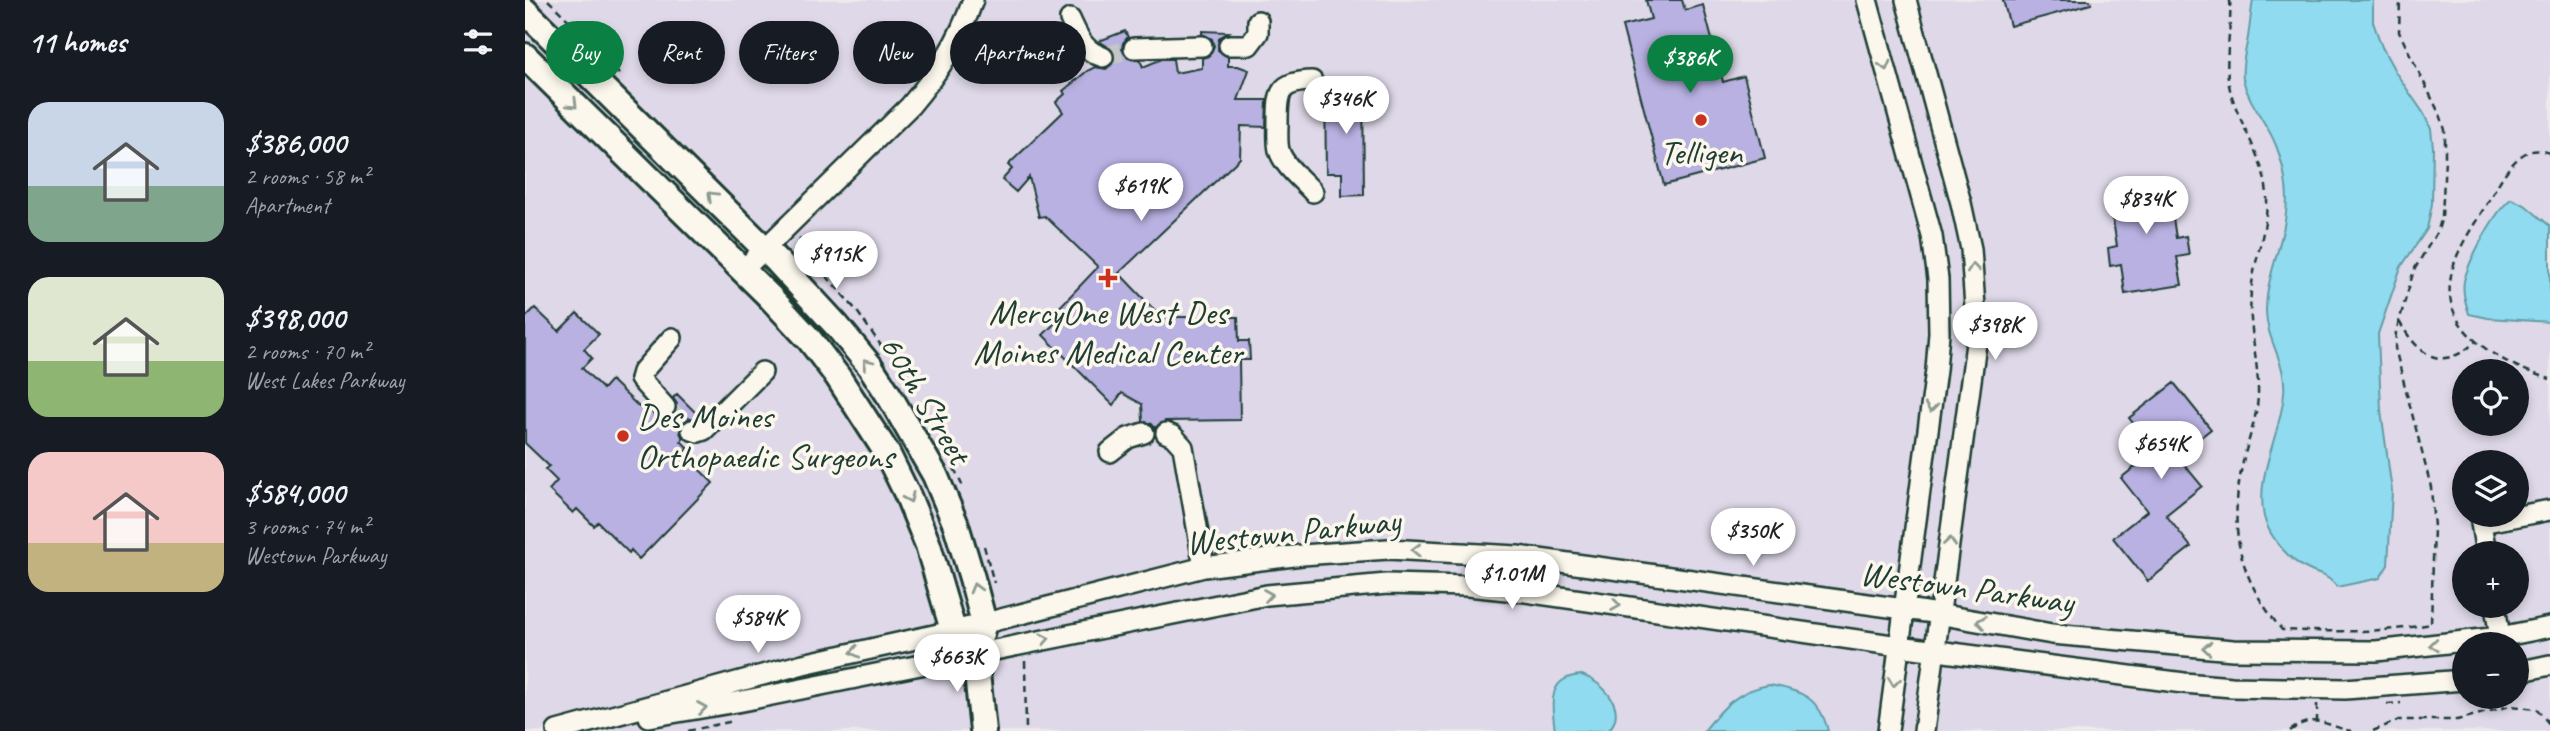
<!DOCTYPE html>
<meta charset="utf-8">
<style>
body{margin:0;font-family:Caveat,sans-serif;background:#20242c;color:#f1f3f6;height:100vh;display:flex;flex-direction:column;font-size:26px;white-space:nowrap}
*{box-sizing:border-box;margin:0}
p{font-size:23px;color:#9ea1a6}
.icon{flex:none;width:38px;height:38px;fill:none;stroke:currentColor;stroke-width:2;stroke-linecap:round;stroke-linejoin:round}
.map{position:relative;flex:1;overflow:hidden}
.side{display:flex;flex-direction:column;background:#171b24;width:525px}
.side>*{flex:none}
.guide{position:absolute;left:21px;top:21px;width:665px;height:63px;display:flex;gap:14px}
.controls{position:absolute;left:1927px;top:359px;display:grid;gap:14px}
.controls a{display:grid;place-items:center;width:77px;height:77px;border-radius:50%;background:#171b24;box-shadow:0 4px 10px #0003;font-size:35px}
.price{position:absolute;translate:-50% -60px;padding:0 16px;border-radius:24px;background:#fff;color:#222;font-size:23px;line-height:46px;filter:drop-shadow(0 2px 4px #0008)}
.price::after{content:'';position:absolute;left:50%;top:42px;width:21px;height:16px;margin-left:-10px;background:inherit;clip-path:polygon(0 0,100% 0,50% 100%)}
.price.current{background:#0b8043;color:#fff}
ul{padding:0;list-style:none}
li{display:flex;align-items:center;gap:21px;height:175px;padding:0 28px}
li span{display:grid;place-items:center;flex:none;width:196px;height:140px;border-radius:21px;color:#555}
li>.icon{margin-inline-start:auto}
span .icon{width:84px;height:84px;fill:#fffc;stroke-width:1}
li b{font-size:30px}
h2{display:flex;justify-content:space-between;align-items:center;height:84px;padding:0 28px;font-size:30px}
.pill{padding:0 24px;border-radius:32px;background:#171b24;box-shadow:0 4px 10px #0003;font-size:24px;line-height:63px}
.pill.current{background:#0b8043;color:#fff}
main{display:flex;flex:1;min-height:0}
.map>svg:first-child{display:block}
</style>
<main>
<section class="side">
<h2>11 homes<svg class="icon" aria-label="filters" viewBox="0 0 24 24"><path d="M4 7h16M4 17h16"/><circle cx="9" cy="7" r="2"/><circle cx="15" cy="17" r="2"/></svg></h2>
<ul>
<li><span style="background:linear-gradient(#c9d6e8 60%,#7fa58c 0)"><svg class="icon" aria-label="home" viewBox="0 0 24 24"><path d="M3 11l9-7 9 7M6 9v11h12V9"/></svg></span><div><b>$386,000</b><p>2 rooms · 58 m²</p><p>Apartment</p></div></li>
<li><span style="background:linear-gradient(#dfe7d0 60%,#8fb573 0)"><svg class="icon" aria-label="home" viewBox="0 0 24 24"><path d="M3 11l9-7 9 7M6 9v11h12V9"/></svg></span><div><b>$398,000</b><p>2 rooms · 70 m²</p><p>West Lakes Parkway</p></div></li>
<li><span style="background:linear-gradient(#f6c9c9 65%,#c2b280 0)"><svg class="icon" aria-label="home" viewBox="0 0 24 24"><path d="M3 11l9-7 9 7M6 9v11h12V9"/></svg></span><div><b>$584,000</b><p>3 rooms · 74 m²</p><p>Westown Parkway</p></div></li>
</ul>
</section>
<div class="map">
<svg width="2025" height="731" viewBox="0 0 2025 731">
<rect width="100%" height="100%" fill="#eee9ea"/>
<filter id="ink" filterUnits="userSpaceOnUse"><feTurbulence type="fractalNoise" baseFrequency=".0143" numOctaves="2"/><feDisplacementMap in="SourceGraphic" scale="14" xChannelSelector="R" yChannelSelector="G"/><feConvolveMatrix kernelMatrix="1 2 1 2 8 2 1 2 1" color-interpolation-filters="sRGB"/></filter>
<g filter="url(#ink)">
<path fill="#ded8e8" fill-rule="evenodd" d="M0,0H2025V731H0ZM1939,371H1992V424H1939ZM1939,462H1992V514H1939ZM1939,553H1992V606H1939ZM1939,644H1992V696H1939Z"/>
<path fill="#90dbf0" stroke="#639ca5" stroke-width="2" d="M1728,0H1848V22L1857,47L1871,73L1899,114L1906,129L1908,147L1907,204L1902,229L1876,267L1853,334L1856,410L1867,491L1863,565L1855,578L1812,587C1802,575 1800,577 1786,571C1766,563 1744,537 1739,517C1730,474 1756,435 1759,393C1762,363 1741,340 1741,311C1741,268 1767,230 1761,186C1759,166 1752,143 1741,126C1732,110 1722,97 1718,79C1716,64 1721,51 1723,37C1725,25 1726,12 1728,0Z
M1986,199L2000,205L2025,226V322L1963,318L1944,314C1941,303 1937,293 1939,281C1944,260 1969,212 1986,199Z
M1057,675C1080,683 1103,710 1083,731H1030C1027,704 1021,677 1057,675Z
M1244,685C1276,690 1295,698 1303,731H1179C1198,707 1213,690 1244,685Z"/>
<path fill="#b8b1e2" stroke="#1f3d34" stroke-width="2" d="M1121,0H1157L1160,10L1178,5L1198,82L1219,76L1240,158L1139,185L1097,26L1126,19Z
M1478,0H1565L1566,4L1485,26Z
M600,31L603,37L598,43L597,49L603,58L615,60L618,67L637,59H648L650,73L677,68V58L684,56L689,46L687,39L677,34V31L704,32L694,38L693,50L703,57V66H713L724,70L713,100H742L741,127L716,126L715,158L594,273L636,317H713L714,341H724L725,360H714L715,420L640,421L630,428L627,424L618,421L617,404L597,393L588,405L518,335L532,321L527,315L573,267L520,216L514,217L504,177L491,192L477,180L487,169L483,165L538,112L531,102L540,94L538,91L562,71L570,67L581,69L589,62L588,50L574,41Z
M838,84L839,195L817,196V173H801L800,85Z
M1642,178L1651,238L1661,236L1664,255L1652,257L1657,285L1600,294L1596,264L1585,266L1583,248L1592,246L1583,187Z
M10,308L34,331L52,313L74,334L59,349L67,358L57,368L78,389L86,380L114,407L118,404L131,416L137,419H143L151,411L152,404L148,398L152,394L175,417L173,419L164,418L156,426L155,432L158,439L156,441L163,448L158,453L188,483L114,559L106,550L104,553L73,522L69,526L52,509L48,513L24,490L32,481L20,469L24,466L0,443V318Z
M1649,383L1686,429L1652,456L1677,486L1641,515L1666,547L1623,581L1588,538L1622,511L1596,478L1630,451L1604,418Z"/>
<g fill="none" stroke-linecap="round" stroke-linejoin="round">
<path stroke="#c5c7c6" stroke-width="19" stroke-dasharray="19 10" stroke-linecap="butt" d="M578,57L609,48
M140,407L167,430"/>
<g stroke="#1f3d34" stroke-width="24">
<path id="minor" d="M1342,0L1407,236L1413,279L1414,333L1411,370L1363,731
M1381,0L1436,203L1446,249L1452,336L1399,731
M545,19C553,36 558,51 578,57
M704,45H724L733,33V21
M609,48L677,46
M787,81C754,82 753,92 753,122C753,130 752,142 754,150C758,165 777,180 788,192
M217,271L385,106C413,73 434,41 448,0
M140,407L115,379L117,372L147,338
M167,430L173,432L179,430L237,372
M641,433L648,436L658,447L679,567
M585,452L603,438L619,433
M1961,553L1956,523L2025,510
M1970,606L1975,637
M1992,672L2025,665
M124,717L212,702L742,595L862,584L943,586L1001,592L1374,646L1659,683L1707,687L1820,689L1939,680
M32,731L278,664L445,627L679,567L777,555L863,549L992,556L1401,612L1527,634L1708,650L1851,651L1975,637L2025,627"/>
</g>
<g stroke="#1f3d34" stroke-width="30">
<path id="major" d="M0,11L253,262L312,326L345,366L365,397L410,475L431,525L447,578L459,623L450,654L458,731
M0,56L244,296L284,339L313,377L362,453L383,496L403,545L428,630L450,654"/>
</g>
<path stroke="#1f3d34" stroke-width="2.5" stroke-dasharray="7 5" stroke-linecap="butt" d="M23,0L81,57L96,77
M1705,0C1707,27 1699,60 1704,85C1712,123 1739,155 1742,195C1743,226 1731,254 1727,284C1721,321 1734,357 1733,395C1732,418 1723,440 1718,462C1703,529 1713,577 1757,630C1806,632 1857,633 1906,624L1909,527L1906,487L1870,348L1871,332L1889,270L1913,230L1917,217L1920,159V130L1916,117L1874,32L1875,0
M2025,153C2016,150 2008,149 1999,154C1981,165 1969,193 1958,210C1945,231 1927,257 1925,283C1919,336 1983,366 2025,379
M274,239L283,245L284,256L331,310L362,354
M1874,321C1893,354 1916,374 1950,342
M429,468L438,487
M459,546L469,583
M500,661L501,731
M1792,704V721
M1862,704L1876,703
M163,731L208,721
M1765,731C1789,712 1801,726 1826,731
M1848,731L1874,720H1932L1985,706L2012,709L2025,725"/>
<use href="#minor" stroke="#fbf7ec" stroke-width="19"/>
<use href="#major" stroke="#fbf7ec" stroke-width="24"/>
</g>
<defs><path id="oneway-chevron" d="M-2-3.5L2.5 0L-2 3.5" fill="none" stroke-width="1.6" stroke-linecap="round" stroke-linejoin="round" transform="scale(1.75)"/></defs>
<g stroke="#8d9a90">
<use href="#oneway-chevron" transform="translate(1360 66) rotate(75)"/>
<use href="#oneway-chevron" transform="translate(48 104) rotate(45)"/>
<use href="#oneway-chevron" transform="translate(187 196) rotate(-136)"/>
<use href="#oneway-chevron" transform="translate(1448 268) rotate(-96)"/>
<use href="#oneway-chevron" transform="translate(342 363) rotate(-128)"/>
<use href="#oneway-chevron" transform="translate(1406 408) rotate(97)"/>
<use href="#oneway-chevron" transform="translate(384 498) rotate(66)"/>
<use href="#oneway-chevron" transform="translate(1425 542) rotate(-82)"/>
<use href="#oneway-chevron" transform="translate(891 550) rotate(-178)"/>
<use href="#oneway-chevron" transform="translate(450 588) rotate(-105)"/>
<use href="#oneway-chevron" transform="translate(743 595) rotate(-9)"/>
<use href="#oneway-chevron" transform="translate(1091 605) rotate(8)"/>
<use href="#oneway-chevron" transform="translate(1456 622) rotate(-171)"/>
<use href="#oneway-chevron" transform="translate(520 639) rotate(-11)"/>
<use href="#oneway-chevron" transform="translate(1909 645) rotate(174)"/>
<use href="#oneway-chevron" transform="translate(1682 648) rotate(-175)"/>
<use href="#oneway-chevron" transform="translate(330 652) rotate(167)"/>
<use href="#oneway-chevron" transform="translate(1369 682) rotate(97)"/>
<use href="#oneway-chevron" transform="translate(177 708) rotate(-9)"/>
</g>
</g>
<g fill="#c8321e" stroke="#fbf7ec" stroke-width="2.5">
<circle cx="1176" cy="120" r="7"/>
<path d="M579.5 267.5h7v7h7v7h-7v7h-7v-7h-7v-7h7z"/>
<circle cx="98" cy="436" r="7"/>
</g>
<g text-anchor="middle" stroke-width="7" stroke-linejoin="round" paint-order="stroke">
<g font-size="35" fill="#1f3d34" stroke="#fbf7ec">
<text x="1176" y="164">Telligen</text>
<text x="583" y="324">MercyOne West Des<tspan x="583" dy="40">Moines Medical Center</tspan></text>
<text x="112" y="428" text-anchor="start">Des Moines<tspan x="112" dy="40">Orthopaedic Surgeons</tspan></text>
</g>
<g font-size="35" fill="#1f3d34" stroke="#fbf7ec">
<text transform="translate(401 399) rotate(59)" y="12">60th Street</text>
<text transform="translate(768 531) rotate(-6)" y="12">Westown Parkway</text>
<text transform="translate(1442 587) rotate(8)" y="12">Westown Parkway</text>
</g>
</g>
</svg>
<div class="controls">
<a><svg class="icon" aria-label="locate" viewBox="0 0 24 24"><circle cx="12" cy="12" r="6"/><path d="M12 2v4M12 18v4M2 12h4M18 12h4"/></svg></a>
<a><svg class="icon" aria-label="layers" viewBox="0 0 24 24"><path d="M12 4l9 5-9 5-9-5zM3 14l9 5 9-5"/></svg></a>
<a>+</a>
<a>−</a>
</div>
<b class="price current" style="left:1165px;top:95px">$386K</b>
<b class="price" style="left:821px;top:136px">$346K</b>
<b class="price" style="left:616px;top:223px">$619K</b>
<b class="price" style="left:1621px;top:236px">$834K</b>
<b class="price" style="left:311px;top:291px">$915K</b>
<b class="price" style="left:1470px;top:362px">$398K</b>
<b class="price" style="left:1636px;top:481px">$654K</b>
<b class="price" style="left:1228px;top:568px">$350K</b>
<b class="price" style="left:987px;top:611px">$1.01M</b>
<b class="price" style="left:233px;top:655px">$584K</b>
<b class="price" style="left:432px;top:694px">$663K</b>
<div class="guide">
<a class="pill current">Buy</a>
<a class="pill">Rent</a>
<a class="pill">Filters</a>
<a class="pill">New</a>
<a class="pill">Apartment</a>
</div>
</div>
</main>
